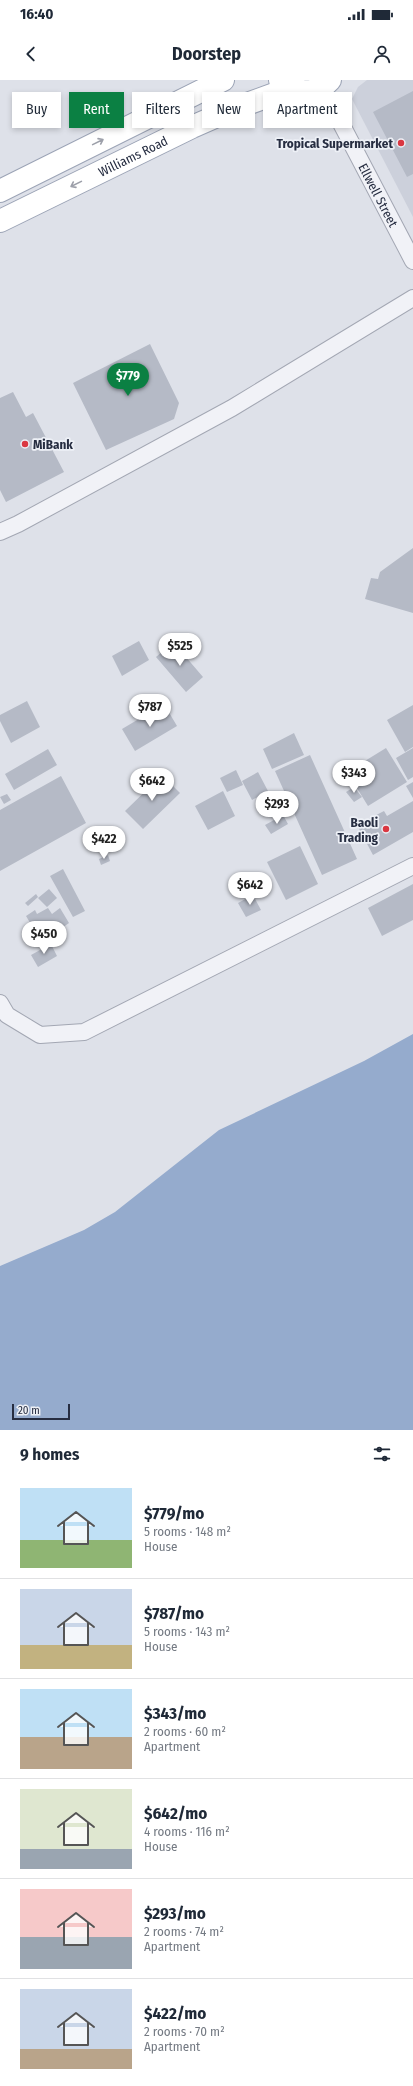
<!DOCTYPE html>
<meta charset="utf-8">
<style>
body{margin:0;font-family:"Fira Sans Condensed",sans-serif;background:#f6f6f7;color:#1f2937;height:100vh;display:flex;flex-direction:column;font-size:15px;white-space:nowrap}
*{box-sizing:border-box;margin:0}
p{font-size:13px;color:#747a83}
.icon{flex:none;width:22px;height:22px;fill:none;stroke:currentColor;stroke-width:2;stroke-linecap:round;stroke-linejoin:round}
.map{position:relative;height:1350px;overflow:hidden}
.drawer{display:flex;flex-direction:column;background:#fff;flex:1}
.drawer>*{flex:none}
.banner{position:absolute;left:12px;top:12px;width:389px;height:36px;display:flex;gap:8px}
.scale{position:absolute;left:12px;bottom:10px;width:58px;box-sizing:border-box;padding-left:4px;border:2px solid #262d41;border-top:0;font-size:11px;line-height:14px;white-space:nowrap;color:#262d41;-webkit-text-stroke:3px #edf0f6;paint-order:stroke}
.price{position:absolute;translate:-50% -34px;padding:0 9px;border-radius:14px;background:#fff;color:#222;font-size:13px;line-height:26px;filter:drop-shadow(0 1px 2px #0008)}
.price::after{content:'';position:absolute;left:50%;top:24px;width:12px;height:9px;margin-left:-6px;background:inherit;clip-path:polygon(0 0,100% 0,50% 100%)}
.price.active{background:#0b8043;color:#fff}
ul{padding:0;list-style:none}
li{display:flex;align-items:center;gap:12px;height:100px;padding:0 20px}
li+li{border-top:1px solid #e0e1e3}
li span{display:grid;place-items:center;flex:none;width:112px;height:80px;border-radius:0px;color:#555}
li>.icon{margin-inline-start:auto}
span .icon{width:48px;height:48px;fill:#fffc;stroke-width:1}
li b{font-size:17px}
h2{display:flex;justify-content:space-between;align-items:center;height:48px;padding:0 20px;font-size:17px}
.pill{padding:0 14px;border-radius:0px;background:#fff;box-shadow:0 2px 6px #0003;font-size:14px;line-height:36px}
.pill.active{background:#0b8043;color:#fff}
.status{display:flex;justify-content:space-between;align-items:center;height:28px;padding:0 20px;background:#fff;direction:ltr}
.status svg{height:11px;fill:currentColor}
header{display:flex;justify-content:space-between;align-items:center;height:52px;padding:0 20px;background:#fff;font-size:18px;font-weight:700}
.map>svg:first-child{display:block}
</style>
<div class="status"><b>16:40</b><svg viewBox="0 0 49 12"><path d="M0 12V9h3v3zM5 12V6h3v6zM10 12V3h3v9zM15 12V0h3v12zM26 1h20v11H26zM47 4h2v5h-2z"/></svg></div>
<header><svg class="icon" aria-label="back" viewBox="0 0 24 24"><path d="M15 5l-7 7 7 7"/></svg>Doorstep<svg class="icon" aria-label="person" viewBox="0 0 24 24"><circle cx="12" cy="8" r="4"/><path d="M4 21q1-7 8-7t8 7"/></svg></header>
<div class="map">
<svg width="413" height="1350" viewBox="0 0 413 1350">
<rect width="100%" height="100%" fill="#dee1e9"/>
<path fill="#ccd0db" d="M367,0H413V137L352,19L358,7Z"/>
<path fill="#95abcd" d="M413,954V1350H0V1186L84,1150L115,1132L219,1050L364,981Z"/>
<path fill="#b5bac6" d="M413,11V94L407,97L373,32Z
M150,264L179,323L174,339L106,370L73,303Z
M13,312L26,337L33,333L64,392L6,422L0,410V318Z
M413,468V533L365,519L371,498L378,499L380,492Z
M139,561L149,580L122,596L112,576Z
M173,562L203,597L186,612L156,577Z
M27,621L40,647L11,663L0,641V635Z
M164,624L177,646L135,671L122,649Z
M413,625V667L405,672L387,640Z
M294,653L304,675L272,689L263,669Z
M386,668L407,702L368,726L347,692Z
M413,668V697L408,700L396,678Z
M48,669L57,685L14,710L5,694Z
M310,675L357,779L322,795L275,691Z
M236,690L243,705L227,712L220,698Z
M258,692L268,711L252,720L242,701Z
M162,695L180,713L143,749L125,731Z
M61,696L86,743L0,791V730Z
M413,702V718L406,706Z
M354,707L362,717L354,722L346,712Z
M223,711L235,736L208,750L195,726Z
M7,714L11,720L4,724L0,717Z
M413,721V752L373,775L357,745L384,731L387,736Z
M283,735L288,744L271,754L265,745Z
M300,766L318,804L286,820L267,782Z
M108,775L110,781L101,785L99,779Z
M63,789L85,831L73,837L50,796Z
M413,804V840L382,856L368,828Z
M49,809L57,818L47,827L38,818Z
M36,814L38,817L28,826L25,823Z
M253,815L261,830L246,837L238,823Z
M48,828L52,834L60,828L69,843L59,850L61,853L45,862L43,859L36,863L27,849L32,846L26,836L35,830L37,834Z
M51,864L57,876L38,887L31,875Z"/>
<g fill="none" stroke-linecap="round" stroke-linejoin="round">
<g stroke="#a3a7b3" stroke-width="18">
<g id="minor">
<path id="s1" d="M322,7L413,181"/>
<path d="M0,452L18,444L232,328L413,218"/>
<path d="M0,923L7,935L40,955L84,952L413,786"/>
</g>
</g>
<g stroke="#9ca4b6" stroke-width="24">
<g id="primary">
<path d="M280,0C297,13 314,17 330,0"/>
<path d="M0,111L223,0"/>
<path id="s2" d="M0,141L192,47L233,29L291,8"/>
</g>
</g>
<use href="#minor" stroke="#f1f2f7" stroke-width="16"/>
<use href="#primary" stroke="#fff" stroke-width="22"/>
</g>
<defs><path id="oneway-shaft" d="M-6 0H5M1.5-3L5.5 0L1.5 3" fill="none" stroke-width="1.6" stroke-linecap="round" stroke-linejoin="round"/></defs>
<g stroke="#9da0aa">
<use href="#oneway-shaft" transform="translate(98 62) rotate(-26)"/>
<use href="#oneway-shaft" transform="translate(76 104) rotate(154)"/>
</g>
<g fill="#da3741" stroke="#edf0f6" stroke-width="1.5">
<circle cx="401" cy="63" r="4"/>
<circle cx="25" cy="364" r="4"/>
<circle cx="386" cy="749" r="4"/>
</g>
<g text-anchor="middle" stroke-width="3.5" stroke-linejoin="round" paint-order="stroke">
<g font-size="13" font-weight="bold" fill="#262d41" stroke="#edf0f6" text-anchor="end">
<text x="393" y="68">Tropical Supermarket</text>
<text x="33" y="369" text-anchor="start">MiBank</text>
<text x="378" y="747">Baoli<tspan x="378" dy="15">Trading</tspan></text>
</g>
<g font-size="13" fill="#262d41" stroke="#edf0f6">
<text dy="5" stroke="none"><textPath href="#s2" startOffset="148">Williams Road</textPath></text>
<text dy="5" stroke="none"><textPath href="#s1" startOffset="122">Ellwell Street</textPath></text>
</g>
</g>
</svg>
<div class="scale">20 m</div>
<b class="price active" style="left:128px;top:317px">$779</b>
<b class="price" style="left:180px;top:587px">$525</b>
<b class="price" style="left:150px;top:648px">$787</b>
<b class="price" style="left:354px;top:714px">$343</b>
<b class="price" style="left:152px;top:722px">$642</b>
<b class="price" style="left:277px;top:745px">$293</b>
<b class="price" style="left:104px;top:780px">$422</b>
<b class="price" style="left:250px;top:826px">$642</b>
<b class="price" style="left:44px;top:875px">$450</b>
<div class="banner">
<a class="pill">Buy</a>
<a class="pill active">Rent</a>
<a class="pill">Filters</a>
<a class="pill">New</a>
<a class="pill">Apartment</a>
</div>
</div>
<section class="drawer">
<h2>9 homes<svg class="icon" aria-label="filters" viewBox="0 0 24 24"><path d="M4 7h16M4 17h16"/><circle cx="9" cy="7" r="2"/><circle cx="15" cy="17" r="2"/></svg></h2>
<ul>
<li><span style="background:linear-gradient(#bfe0f5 65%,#8fb573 0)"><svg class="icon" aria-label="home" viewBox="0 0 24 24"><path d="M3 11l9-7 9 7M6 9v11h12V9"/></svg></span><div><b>$779/mo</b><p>5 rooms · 148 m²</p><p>House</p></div></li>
<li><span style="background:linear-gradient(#c9d6e8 70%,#c2b280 0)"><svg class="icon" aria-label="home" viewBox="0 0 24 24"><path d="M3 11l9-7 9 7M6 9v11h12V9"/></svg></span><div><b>$787/mo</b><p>5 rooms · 143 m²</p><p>House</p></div></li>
<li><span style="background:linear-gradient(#bfe0f5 60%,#b9a48a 0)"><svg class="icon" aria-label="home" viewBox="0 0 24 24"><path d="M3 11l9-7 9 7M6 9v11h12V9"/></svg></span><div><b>$343/mo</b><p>2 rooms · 60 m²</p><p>Apartment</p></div></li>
<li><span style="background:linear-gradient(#dfe7d0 75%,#9aa5b1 0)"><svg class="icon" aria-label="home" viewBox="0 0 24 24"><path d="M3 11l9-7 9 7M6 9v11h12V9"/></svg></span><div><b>$642/mo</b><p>4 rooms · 116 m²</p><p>House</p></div></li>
<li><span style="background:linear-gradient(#f6c9c9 60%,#9aa5b1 0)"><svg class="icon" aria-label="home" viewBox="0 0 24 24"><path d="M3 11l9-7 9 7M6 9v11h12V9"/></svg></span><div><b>$293/mo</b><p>2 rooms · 74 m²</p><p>Apartment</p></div></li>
<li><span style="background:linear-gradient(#c9d6e8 75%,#b9a48a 0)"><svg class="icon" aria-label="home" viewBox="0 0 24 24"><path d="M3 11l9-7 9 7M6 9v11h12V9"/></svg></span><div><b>$422/mo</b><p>2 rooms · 70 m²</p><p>Apartment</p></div></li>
</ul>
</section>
